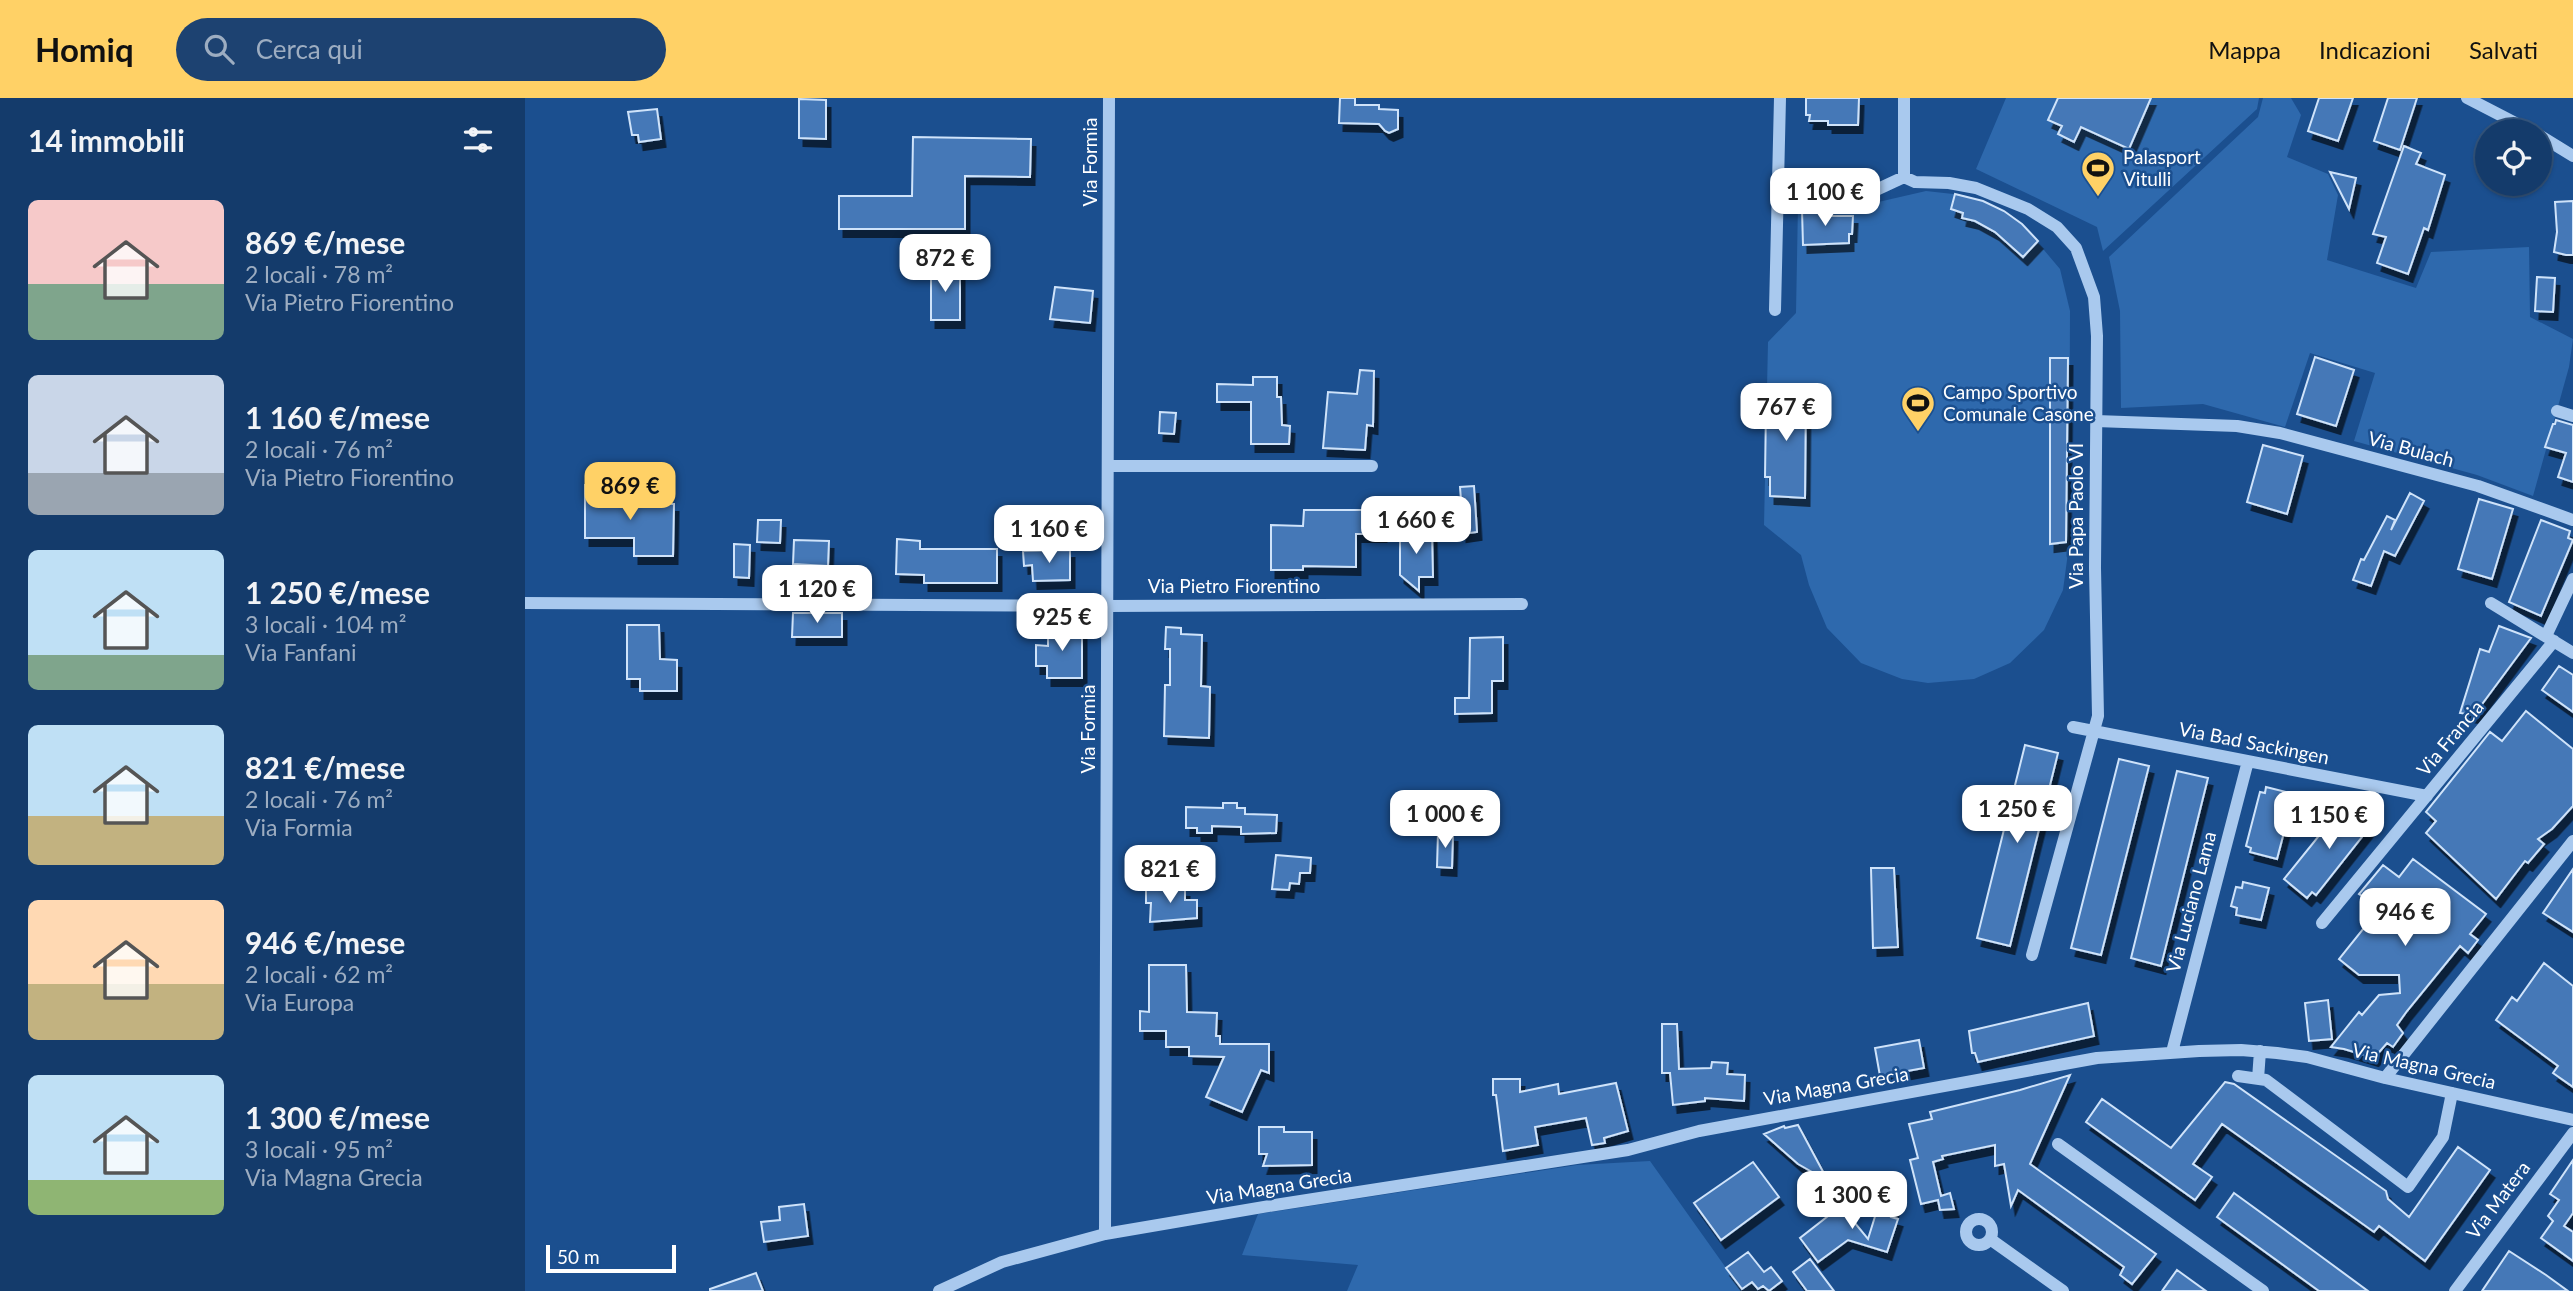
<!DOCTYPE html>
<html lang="it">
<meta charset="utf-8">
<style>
body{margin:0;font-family:Lato,sans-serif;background:#1d4271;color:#f1f3f6;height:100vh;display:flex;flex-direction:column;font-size:26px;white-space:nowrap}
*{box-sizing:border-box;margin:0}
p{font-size:23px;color:#9dadc1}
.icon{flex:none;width:38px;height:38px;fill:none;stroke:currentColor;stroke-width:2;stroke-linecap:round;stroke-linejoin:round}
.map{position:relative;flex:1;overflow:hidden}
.panel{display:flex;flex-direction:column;background:#143b6b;width:525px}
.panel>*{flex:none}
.fabs{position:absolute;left:1950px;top:21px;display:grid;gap:14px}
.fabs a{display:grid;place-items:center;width:77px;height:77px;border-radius:50%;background:#143b6b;box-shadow:0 2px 5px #0004,0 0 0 2px #33557e;font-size:35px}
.scale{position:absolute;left:21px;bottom:18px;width:130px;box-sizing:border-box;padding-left:7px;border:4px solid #fff;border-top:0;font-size:19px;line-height:24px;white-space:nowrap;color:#fff;-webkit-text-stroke:5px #1b4f8f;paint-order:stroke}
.price{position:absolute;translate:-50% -60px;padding:0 16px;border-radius:14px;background:#fff;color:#222;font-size:23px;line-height:46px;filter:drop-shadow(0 2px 4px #0008)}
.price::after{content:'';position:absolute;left:50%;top:42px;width:21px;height:16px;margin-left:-10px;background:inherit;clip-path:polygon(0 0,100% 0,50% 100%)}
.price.active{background:#ffd166;color:#111}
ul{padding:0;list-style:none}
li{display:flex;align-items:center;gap:21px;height:175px;padding:0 28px}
li span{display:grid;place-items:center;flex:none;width:196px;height:140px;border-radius:10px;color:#555}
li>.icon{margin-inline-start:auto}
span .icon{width:84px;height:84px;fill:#fffc;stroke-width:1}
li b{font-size:30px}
h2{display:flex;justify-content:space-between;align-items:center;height:84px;padding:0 28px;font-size:30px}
header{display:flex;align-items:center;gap:42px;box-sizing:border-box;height:98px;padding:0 35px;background:#ffd166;color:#111}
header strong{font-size:33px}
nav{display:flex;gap:38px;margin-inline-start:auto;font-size:24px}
.search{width:490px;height:63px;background:#1d4271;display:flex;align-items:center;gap:18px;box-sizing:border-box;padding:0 24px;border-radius:38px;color:#9dadc1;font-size:26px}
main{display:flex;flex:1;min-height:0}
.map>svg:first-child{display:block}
</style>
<header>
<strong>Homiq</strong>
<div class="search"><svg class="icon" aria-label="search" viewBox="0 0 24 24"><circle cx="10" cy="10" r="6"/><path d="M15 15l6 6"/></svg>Cerca qui</div>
<nav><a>Mappa</a><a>Indicazioni</a><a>Salvati</a></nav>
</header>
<main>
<section class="panel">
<h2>14 immobili<svg class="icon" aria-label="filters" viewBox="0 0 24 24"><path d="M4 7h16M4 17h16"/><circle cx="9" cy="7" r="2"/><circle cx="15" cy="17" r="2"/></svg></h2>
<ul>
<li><span style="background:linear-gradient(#f6c9c9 60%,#7fa58c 0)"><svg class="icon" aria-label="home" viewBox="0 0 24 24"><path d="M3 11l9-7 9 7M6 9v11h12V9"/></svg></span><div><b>869 €/mese</b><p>2 locali · 78 m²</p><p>Via Pietro Fiorentino</p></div></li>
<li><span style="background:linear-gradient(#c9d6e8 70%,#9aa5b1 0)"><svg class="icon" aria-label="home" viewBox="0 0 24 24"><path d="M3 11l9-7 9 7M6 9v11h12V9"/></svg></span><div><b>1 160 €/mese</b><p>2 locali · 76 m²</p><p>Via Pietro Fiorentino</p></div></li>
<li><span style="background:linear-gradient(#bfe0f5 75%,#7fa58c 0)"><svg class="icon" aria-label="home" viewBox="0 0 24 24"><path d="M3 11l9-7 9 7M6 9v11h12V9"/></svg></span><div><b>1 250 €/mese</b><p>3 locali · 104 m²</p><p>Via Fanfani</p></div></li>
<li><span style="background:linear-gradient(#bfe0f5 65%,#c2b280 0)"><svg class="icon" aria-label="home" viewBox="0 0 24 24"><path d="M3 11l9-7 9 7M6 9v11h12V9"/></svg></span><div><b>821 €/mese</b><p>2 locali · 76 m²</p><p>Via Formia</p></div></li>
<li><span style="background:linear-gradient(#ffd9b3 60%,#c2b280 0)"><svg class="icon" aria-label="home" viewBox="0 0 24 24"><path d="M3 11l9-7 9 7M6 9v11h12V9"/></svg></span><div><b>946 €/mese</b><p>2 locali · 62 m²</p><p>Via Europa</p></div></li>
<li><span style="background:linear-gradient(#bfe0f5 75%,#8fb573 0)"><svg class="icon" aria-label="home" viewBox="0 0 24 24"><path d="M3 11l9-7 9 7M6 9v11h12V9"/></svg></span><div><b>1 300 €/mese</b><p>3 locali · 95 m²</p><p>Via Magna Grecia</p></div></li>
</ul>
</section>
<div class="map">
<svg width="2048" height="1193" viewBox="0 0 2048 1193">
<defs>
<filter id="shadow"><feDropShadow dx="4.5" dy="8" stdDeviation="0" flood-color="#0009"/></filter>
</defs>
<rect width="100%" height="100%" fill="#1b4f8f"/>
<path fill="#2e69ad" d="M1481,0H1734L1732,11L1578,153L1572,129L1451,71Z
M1738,0H1766L1776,17L1762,59L1803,76L1813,97L1802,162L1891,190L1906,154L2004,149L2005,219L2048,241L2044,269L2008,398L1952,377L1829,343L1850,275L1785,255L1760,329L1678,306L1596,310L1595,213L1584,159L1733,19Z
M1401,93L1437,97L1458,103L1479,113L1497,126L1535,171L1545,213L1544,447L1538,492L1519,532L1485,565L1449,581L1403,585L1377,581L1336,565L1302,530L1284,487L1276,457L1239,427L1243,244L1271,215L1273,106L1323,111Z
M1125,1063L1216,1191L1227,1184L1243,1193H822L833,1167L717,1157L733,1116L1052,1067Z"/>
<path fill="#4478b7" stroke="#cfe3fa" stroke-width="2" filter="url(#shadow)" d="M815,0H830V7H854V11L873,12V31L864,35L860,33L854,26L814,25Z
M1281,0H1334L1333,27H1303V23H1284L1285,17H1281Z
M1533,0H1626L1604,51L1556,29L1549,44L1533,36L1537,28L1523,22Z
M1794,0H1828L1813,43L1783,33Z
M1863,0H1892L1875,52L1849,43Z
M274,1L301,2V41L274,40Z
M132,11L136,41L114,44L113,37H107L103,14Z
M388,39L506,41L505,79L440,78V131H314V98H387Z
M1879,48L1896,55L1891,66L1920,77L1903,132L1899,130L1883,176L1852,165L1861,139L1848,136Z
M1805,74L1831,80L1824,111Z
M1430,96L1458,103L1479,113L1497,126L1513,143L1498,159L1470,134L1450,123L1437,120L1438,115L1426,111Z
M2048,103V157H2041L2029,154L2032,134L2030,104Z
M1277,112H1302V118H1328L1327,136H1324V145L1278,147Z
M406,170H435V222H406Z
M2012,179L2030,180L2028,214L2010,213Z
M530,189L568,193L565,225L525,221Z
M1790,259L1829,272L1811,328L1772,316Z
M1525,260H1543L1541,444L1525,446Z
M835,272L849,273L848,328L842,327L840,352L798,350L803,294L832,296Z
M728,279H752V299H756L757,327L765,328L764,346H726V304H692V286L728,287Z
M1247,290H1281L1280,400L1245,398V379H1240L1241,308L1246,309Z
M635,314L651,315L649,336L634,335Z
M2031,322L2048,327V384L2033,379L2041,355L2020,349L2028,326H2030Z
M1738,347L1778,358L1762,416L1722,404Z
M60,387L87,388V405L149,406L148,458H109V440H60Z
M949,388L952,434L937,436V432L917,433V417L937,415L935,389Z
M1885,395L1899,403L1870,458L1859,453L1846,488L1828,482L1836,461L1839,462L1862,418L1870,422L1866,432Z
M1954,401L1988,411L1967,481L1933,471Z
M779,412H857V436H831V469L778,468V472H746V427L778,428Z
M233,422H256L255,445L232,444Z
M2016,422L2045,433L2043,440L2048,442L2016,518L1984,504Z
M875,433H907L908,479H894V493L875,477Z
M372,441L395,443V451H472V485H399V477L371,476Z
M269,442L304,443L303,468L268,466Z
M209,446L225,447L224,480L209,479Z
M545,452V482L508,483L507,467L499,468L498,453Z
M268,515H317V539H267Z
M102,527H134L135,561L152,562V593H115V581H102Z
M1974,528L2006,540L1949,617L1935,615L1955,551L1964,554Z
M523,529H557V580H522V568H511V547L523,548Z
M641,529L656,530V536L677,537L676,588L685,589L684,640L639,638L640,587H645V551H640Z
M978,539V583H967V615L930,616V600H944L945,540Z
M2034,568L2048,577V614L2017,592Z
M2001,613L2048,651V708L2027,731L2013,741L2019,746L2003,765L2000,763L1971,801L1901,735L1911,723L1901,714L1965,634L1977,643Z
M1500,647L1533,655L1485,848L1452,840Z
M1594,661L1624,668L1576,857L1546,850Z
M1652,673L1683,680L1636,868L1606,860Z
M1741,689L1769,696L1752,761L1725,754L1726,750L1721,748L1735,694L1740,695Z
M1822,703L1846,722L1841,728L1844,730L1791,797L1787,794L1782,800L1759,781Z
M698,705H712V710H720V716L752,717L751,735L716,736V729L687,728V735H672V730H661V709L698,710Z
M913,735L928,736L927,770L912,769Z
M751,757L786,760L785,775H775L774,786L765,785L764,792L747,791Z
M1888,761L1961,816L1945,836L1953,842L1943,855L1935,848L1882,913L1872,927L1878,935L1868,949L1862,945L1849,960L1819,951L1806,949L1834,914L1837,917L1854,897L1875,895L1874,877H1834L1814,861L1855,810L1834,796L1858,767L1874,779Z
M1346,770H1369L1373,849L1348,850Z
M2048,771V834L2018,815Z
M1718,784L1744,790L1736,822L1711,817L1712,810L1706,808L1711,789L1717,790Z
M621,789L660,791V802H672V820L625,824L626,805H621Z
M2019,865L2048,888V989L2028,975L2033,968L1971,922L1987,899L1992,903Z
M624,867H661L662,914L692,915L691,938H695V946H744V975L736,972L717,1014L681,999L699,959L664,958V949H641V933H615V913L624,914Z
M1803,902L1807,941L1784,943L1780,905Z
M1563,905L1569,938L1453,964L1450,955H1447L1444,933Z
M1137,926H1152L1154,971L1186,970L1187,964L1203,965L1202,976L1220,977L1219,1003L1180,1000V1003L1148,1007L1145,975H1137Z
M1394,942L1399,970L1355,978L1350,950Z
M1545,977L1505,1066L1631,1156L1607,1186L1595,1177L1599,1169L1493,1092L1486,1108L1479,1066L1470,1068V1047L1417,1058L1418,1061L1408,1064L1416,1098L1425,1095L1429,1111L1415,1112L1413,1102L1396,1106L1385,1062L1393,1060L1384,1026L1407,1021L1405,1014L1495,992Z
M968,981H995V994L1033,986L1034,996L1091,985L1103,1033L1079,1040L1080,1045L1067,1047L1061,1020L1010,1029L1013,1047L978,1053L971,997H968Z
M1700,984L1709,986L1861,1093L1863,1101L1884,1119L1933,1049L1965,1072L1900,1163L1854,1128L1849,1134L1697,1026L1668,1066L1687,1079L1670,1102L1561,1024L1577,1001L1646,1050Z
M1273,1027L1303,1083L1273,1066L1239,1036L1259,1028L1260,1030Z
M734,1029H759V1034H787V1067L738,1068L742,1056H734Z
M2048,1062V1115L2039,1128L2048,1134V1163L2016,1140L2028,1123L2023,1118L2034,1102L2025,1096Z
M1228,1064L1254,1099L1196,1142L1169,1105Z
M1709,1095L1790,1154L1843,1193H1794L1692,1119Z
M1357,1096L1372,1100L1366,1119L1373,1121L1362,1154L1323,1142L1293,1164L1275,1140L1316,1108L1343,1141Z
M279,1106L283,1138L239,1144L236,1124L255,1122L254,1109Z
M1984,1153L2021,1177L2043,1193H1957Z
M1223,1154L1239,1174L1246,1169L1257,1183L1244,1193L1238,1188L1233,1191L1227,1184L1217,1191L1201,1170Z
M1285,1161L1309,1193H1282L1268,1174Z
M1652,1172L1681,1193H1637Z
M231,1175L238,1193H185V1191Z"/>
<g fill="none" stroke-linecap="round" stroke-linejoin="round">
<path stroke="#a9c9ee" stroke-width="12" d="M1379,0V79
M1942,0L2006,33
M2014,37L2048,58
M1253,93L1336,99L1379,79L1390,84L1424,85L1451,90L1503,111L1532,129L1551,150L1569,199L1572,238L1570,470L1573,618L1507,857
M1250,212L1255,0
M2032,313L2048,318
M1571,323L1712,328L1755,335L1953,388L2048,422
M583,368H847
M0,505L582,508L997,506
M1966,505L2048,555
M2021,538L2048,481
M1548,629L1902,698
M1797,825L2029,543
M1647,954L1723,663
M1713,978L1741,982L1883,1089L1918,1039L1927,995
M1860,980L2048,743
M1733,981L1735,953
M1533,1046L1738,1193
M1441 1134a13 13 0 1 1 26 0a13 13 0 1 1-26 0Z
M580,1136L584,0
M1465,1141L1538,1193
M414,1193L477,1164L580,1136L750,1107L1103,1052L1174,1033L1572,960L1674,953L1716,952L1752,955L1782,959L1860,980L2048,1022
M1930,1193L2048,1035"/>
</g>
<defs>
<g id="stadium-pin" transform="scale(1.75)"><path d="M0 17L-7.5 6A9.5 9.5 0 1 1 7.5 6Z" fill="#ffd166" stroke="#1b4f8f"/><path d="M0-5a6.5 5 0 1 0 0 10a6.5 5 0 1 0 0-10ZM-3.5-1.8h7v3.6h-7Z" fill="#111"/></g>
</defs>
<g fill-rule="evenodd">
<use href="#stadium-pin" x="1573" y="70"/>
<use href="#stadium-pin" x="1393" y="305"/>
</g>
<g text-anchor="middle" stroke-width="5" stroke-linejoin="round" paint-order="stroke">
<g font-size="19" fill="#fff" stroke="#1b4f8f" text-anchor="start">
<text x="1598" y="66">Palasport<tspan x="1598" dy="22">Vitulli</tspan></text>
<text x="1418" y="301">Campo Sportivo<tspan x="1418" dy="22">Comunale Casone</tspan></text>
</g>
<g font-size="19" fill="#fff" stroke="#1b4f8f">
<text transform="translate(565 64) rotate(-90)" y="7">Via Formia</text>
<text transform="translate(1886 351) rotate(15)" y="7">Via Bulach</text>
<text transform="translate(1551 418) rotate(-90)" y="7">Via Papa Paolo VI</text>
<text x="709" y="495">Via Pietro Fiorentino</text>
<text transform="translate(563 631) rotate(-90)" y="7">Via Formia</text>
<text transform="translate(1925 640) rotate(-50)" y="7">Via Francia</text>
<text transform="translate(1729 645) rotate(11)" y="7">Via Bad Sackingen</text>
<text transform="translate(1666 804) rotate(-75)" y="7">Via Luciano Lama</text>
<text transform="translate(1899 968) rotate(13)" y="7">Via Magna Grecia</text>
<text transform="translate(1311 988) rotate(-10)" y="7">Via Magna Grecia</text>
<text transform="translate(754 1088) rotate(-9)" y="7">Via Magna Grecia</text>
<text transform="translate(1973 1102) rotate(-53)" y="7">Via Matera</text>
</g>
</g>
</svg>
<div class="fabs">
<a><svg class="icon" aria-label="locate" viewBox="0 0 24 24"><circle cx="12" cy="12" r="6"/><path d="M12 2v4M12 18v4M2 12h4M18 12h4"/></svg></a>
</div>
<div class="scale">50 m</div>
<b class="price" style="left:1300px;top:130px">1 100 €</b>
<b class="price" style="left:420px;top:196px">872 €</b>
<b class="price" style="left:1261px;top:345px">767 €</b>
<b class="price active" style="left:105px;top:424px">869 €</b>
<b class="price" style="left:891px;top:458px">1 660 €</b>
<b class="price" style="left:524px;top:467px">1 160 €</b>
<b class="price" style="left:292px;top:527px">1 120 €</b>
<b class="price" style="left:537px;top:555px">925 €</b>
<b class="price" style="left:1492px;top:747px">1 250 €</b>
<b class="price" style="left:920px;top:752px">1 000 €</b>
<b class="price" style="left:1804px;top:753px">1 150 €</b>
<b class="price" style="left:645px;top:807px">821 €</b>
<b class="price" style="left:1880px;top:850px">946 €</b>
<b class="price" style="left:1327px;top:1133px">1 300 €</b>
</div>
</main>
